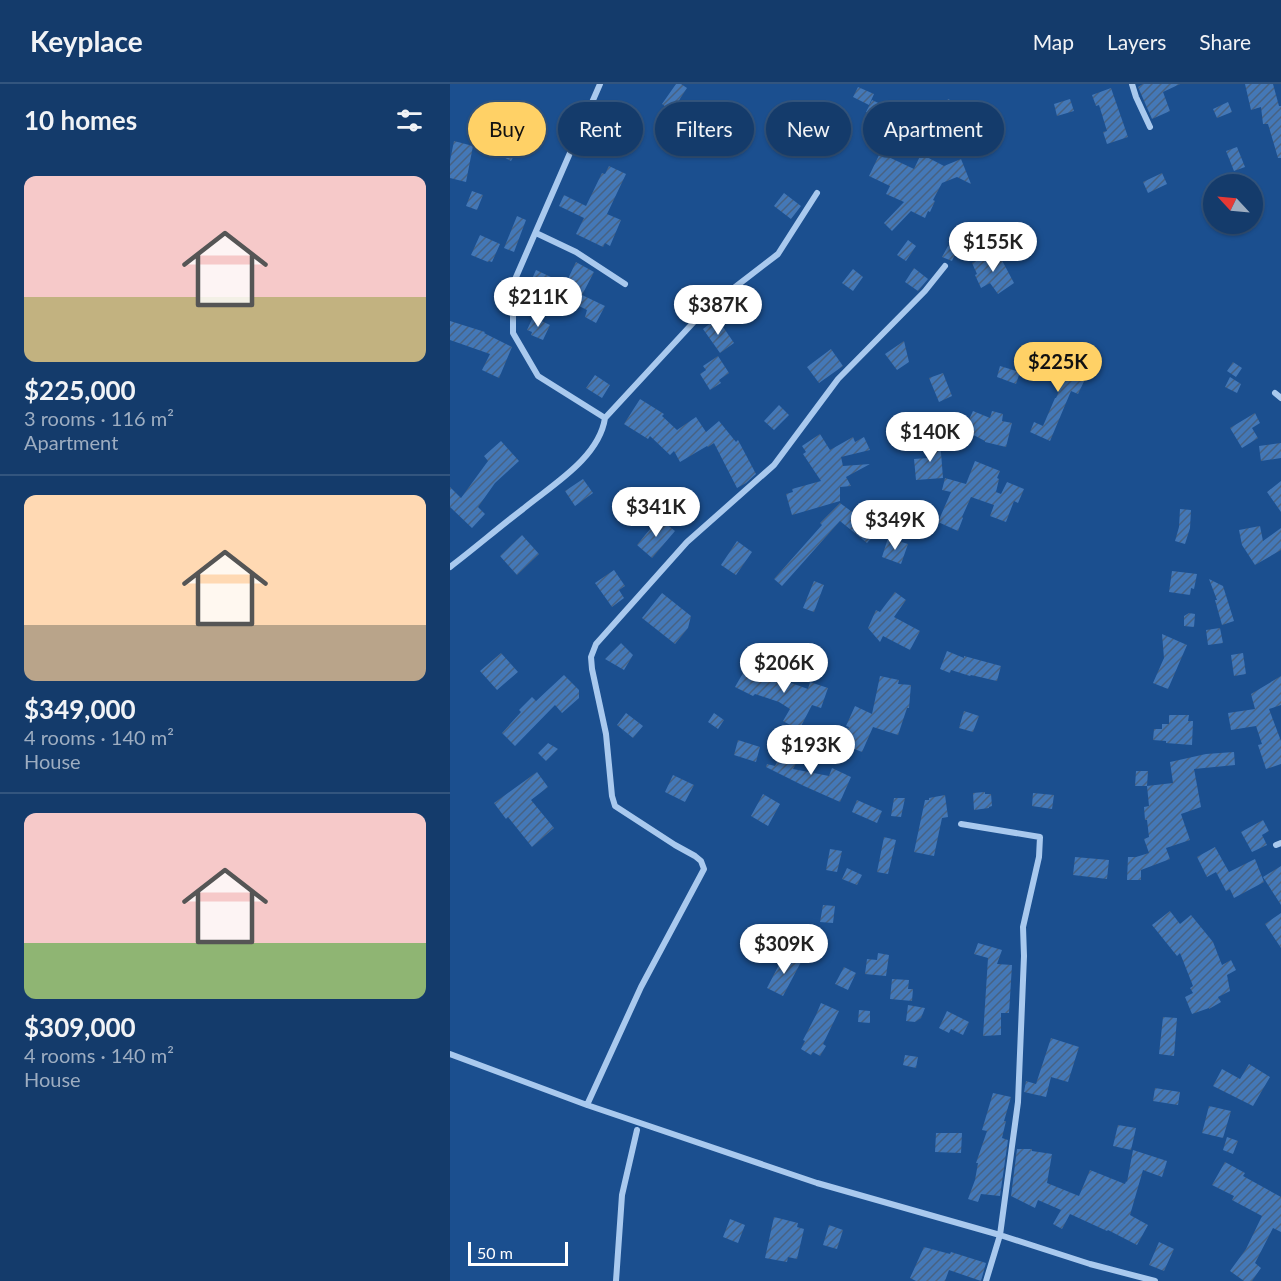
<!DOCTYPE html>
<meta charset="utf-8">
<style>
body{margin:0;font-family:Lato,sans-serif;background:#1d4271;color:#f1f3f6;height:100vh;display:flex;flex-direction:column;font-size:22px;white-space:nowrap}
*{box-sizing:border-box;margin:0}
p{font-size:20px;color:#9dadc1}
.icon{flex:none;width:33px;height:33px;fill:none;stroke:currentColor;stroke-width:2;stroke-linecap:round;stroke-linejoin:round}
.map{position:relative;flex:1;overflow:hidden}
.details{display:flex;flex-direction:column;background:#143b6b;width:450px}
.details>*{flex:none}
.top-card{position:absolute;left:18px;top:18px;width:570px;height:54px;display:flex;gap:12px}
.needle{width:39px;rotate:296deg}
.fabs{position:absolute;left:753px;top:90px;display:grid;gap:12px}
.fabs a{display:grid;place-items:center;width:60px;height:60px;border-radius:50%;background:#143b6b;box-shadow:0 2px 4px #0004,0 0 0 2px #33557e;font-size:30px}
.scale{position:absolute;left:18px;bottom:15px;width:100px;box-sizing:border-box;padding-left:6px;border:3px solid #fff;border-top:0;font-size:16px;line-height:21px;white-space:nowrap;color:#fff;-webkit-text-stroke:4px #1b4f8f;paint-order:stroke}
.price{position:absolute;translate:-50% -51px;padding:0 14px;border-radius:21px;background:#fff;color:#222;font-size:20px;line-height:39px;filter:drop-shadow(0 2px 3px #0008)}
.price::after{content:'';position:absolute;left:50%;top:36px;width:18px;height:14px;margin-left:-9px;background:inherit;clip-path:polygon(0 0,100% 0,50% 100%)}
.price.current{background:#ffd166;color:#111}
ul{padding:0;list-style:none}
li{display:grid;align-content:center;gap:12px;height:318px;padding:0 24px}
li+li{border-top:2px solid #33557e}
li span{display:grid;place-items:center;height:186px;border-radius:12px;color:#555}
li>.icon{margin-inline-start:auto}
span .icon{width:108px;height:108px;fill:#fffc;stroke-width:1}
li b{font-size:26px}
h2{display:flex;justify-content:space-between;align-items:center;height:72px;padding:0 24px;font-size:26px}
.pill{padding:0 21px;border-radius:27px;background:#143b6b;box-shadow:0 2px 4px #0004,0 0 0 2px #33557e;font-size:21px;line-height:54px}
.pill.current{background:#ffd166;color:#111}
header{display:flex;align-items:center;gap:36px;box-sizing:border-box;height:84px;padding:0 30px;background:#143b6b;border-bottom:2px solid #33557e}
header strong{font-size:28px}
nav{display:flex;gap:33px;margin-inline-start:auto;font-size:21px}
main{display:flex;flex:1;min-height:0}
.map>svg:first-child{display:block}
</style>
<header>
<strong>Keyplace</strong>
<nav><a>Map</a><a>Layers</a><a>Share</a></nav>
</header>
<main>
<section class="details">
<h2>10 homes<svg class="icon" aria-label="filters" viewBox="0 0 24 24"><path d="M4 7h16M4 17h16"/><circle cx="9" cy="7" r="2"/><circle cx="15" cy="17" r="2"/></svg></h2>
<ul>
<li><span style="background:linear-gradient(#f6c9c9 65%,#c2b280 0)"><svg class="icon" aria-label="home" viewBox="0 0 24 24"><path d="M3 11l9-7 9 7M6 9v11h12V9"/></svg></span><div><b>$225,000</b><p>3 rooms · 116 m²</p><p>Apartment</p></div></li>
<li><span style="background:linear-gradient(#ffd9b3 70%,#b9a48a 0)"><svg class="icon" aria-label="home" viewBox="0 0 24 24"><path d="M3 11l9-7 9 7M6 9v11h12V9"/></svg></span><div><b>$349,000</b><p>4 rooms · 140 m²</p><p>House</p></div></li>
<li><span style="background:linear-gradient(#f6c9c9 70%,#8fb573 0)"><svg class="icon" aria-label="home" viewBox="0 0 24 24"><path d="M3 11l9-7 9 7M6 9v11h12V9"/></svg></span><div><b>$309,000</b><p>4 rooms · 140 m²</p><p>House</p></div></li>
</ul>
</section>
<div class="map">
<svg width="831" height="1197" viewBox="0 0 831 1197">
<defs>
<pattern id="building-hatch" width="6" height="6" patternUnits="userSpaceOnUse" patternTransform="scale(1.5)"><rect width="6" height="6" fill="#4478b7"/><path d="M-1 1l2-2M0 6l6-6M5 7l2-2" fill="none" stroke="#486282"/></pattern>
</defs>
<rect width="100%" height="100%" fill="#1b4f8f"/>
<path fill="url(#building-hatch)" d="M226,0H231L237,4L222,27L212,20Z
M693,0H730L713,8L720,27L702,35L688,3Z
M795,0H823L829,22H831V74H828L818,40H813L811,23L801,26Z
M408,3L424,10L419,21L403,13Z
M661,4L678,53L657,60L653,48L657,47L649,21L646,22L642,11Z
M498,15L510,21L499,43H492L486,40Z
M620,15L624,27L607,32L604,20Z
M422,16L441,25L435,37L416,28Z
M778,18L782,28L767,34L763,25Z
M58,42L75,51L61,77L44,68Z
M4,57L23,62L16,98L0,94V77Z
M787,63L795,83L784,87L776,67Z
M430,69L464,85L471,70L494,82L511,75L521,100L507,93L492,99L483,116L485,117L480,128L478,127L475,134L461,127L442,147L434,139L454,118L436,110L440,102L419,92Z
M159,82L176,90L157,130L171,136L160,162L155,159L153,163L126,150L134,134L109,122L114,111L136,122L152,89L155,90Z
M712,89L717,100L698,109L693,98Z
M22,107L33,111L27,126L16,122Z
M334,109L351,122L341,135L324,122Z
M67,132L76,136L64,168L54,164Z
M30,151L50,160L42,178L39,177L38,178L21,171Z
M458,156L466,162L456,177L447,171Z
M498,162L507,166L502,177L492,173Z
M547,167L564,199L548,210L540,199L531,204L525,191L527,190L522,179Z
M126,178L144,188L132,211L155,222L146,239L135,233L137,226L125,220L129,213L113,205Z
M464,184L478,195L468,207L455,198Z
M403,185L413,193L403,207L392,199Z
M86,186L103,194L98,204H94L81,197Z
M83,233L100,241L93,256L81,251L82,248L77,246Z
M267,234L284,259L270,269L253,245Z
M0,237L35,248L34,249L62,263L49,294L32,286L40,270L0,256Z
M454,257L459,278L447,286L435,270Z
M381,265L393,282L369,299L357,283Z
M587,268L620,284L621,281L638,289L628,310L621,307L600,357L580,348L584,338L593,342L605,314H606L615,294L582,278Z
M268,272L279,289L269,296L271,299L260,306L250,290L256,286L253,282Z
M783,278L792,284L786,293L777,287Z
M550,282L570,288L566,300L547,293Z
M493,289L502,312L489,318L479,294Z
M145,291L160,301L152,314L136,304Z
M780,293L791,300L787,309L775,303Z
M190,315L214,330L212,332L227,346L246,333L256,348L269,337L286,358L288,356L306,390L296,399L287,404L264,359L258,363L257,362L230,378L224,367L220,371L200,352L198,355L174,340Z
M329,321L339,331L324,346L314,337Z
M523,327L540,334L542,327L553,330L552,337L562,339L556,363L535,358V357L514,346Z
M805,329L810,339L802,344L808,354L792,364L780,344Z
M474,339L477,351L464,354L461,343Z
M370,350L380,366L403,353L405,358L414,353L420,366L391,373L393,382L420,380L396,393L401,402L390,403V417L342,431L336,410L343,408L342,405L371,397L353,370L356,368L352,362Z
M490,356L493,394L466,396L464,375L478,374L477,358Z
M51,357L69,377L45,399L28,423L35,430L22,444L0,423V403L11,414L38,377L34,372Z
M831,359V374L811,377L809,362Z
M525,377L550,387L547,394L549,395L546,408L551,410L557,398L574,405L568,419L564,417L556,438L540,432L544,421L521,413L512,433L513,434L508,447L488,438L501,408L492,406L495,394L516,400Z
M133,395L143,409L125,422L115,407Z
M831,397V428L817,408Z
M390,419L428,447L417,459L390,437L332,502L324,495L372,441L370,439Z
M730,425L741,426L740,444L735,460L725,457L729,443Z
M209,434L225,447L202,474L187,461Z
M810,442L813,457L831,444V466L805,481L792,461L789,446Z
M72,451L89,470L67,491L50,472Z
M438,454L445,459V456L458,460L451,480L432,473Z
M287,457L302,468L286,491L271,481Z
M164,486L175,502L169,506L174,514L162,523L145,499Z
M722,487L747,490L744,505L741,504L740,511L719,508Z
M759,495L773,502L784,537L772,541L765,516H767Z
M364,497L374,501L364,528L353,524Z
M445,508L456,516L444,533L470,547L460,566L433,552L430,558L418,544L426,526L430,528Z
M212,509L241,532L238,544L225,560L192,534Z
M739,529L745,530L744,543L734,542V532Z
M770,544L773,559L758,561L756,546Z
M712,550L737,561L718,605L703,599L714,574Z
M171,559L183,571L174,586L155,575Z
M497,567L514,574V572L551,582L547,597L521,591L520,592L501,586L500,589L490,585Z
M51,569L68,588L47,606L30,587Z
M793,569L796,590L784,592L781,571Z
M297,582L318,593L319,591L358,605L360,598L378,604L371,624L362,621L349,646L333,637L340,625L329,618L305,610L303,612L285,603Z
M114,591L129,606V614L112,629L105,621L65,662L52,649L71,628L69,626L82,613L86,617Z
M430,592L449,596L448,600L461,601L459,624H457L448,651L423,643L412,668L392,660L399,643L396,642L405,622L422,630Z
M831,592V621L819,625L831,657V680L816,685L808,661L812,660L806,642L781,646L778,629L805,625L801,610Z
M514,627L529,632L523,648L509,644Z
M176,629L193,642L183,654L167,641Z
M264,629L274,636L268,645L258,638Z
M719,631H739L738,637H743L742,661L716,659V657L703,656L704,645H712V640H719Z
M288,656L310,663L306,678L284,671Z
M98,659L108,665L96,677L88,669Z
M335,663L353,667L343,685L379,692L382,684L401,693L390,718L354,702L316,683L317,680L325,682Z
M784,668L785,681L744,685L751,723L731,730L740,756L716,764L720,775L691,786V796H677L678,773H686L699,769L694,755L699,753L697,736H695L694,723L699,722L697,702L723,699L720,678L756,670Z
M686,687H698L697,702H685Z
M87,688L98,703L81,716L104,744L82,763L58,733L56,735L44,719Z
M223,691L244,701L235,718L215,708Z
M535,708V710H541L542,722L539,723V724L524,726L523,709Z
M583,709L604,711L602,725L582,722Z
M313,710L330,720L318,742L301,732Z
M495,711L498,733L492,734L484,772L464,768L475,716H479V714Z
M444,714H455L451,733L441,732Z
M407,716L432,727L427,739L402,728Z
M813,736L819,747L812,751L817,761L802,768L791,748Z
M434,753L446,756L438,790L427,788Z
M765,763L779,788L805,775L814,798L784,814L780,805L776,807L766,788L757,793L747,773Z
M380,765L392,767L387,788L376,786Z
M625,773L659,776L657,795L623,791Z
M831,782V821L813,793Z
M397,784L412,791L407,801L392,795Z
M373,821L385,822L383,839L370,838Z
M720,827L730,840L741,831L763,858L772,881L781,876L786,886L777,891L780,907L768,913L771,918L759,925V924L742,930L735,913L743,909L740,904L743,902L730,869L727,872L702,841Z
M831,829V864L815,840Z
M528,859L552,866L547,880L562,881L559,929H551V951L533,952L538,874L524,870Z
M335,869L351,878L333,912L317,904Z
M428,869L439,871L436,892L415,890L417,875L427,876Z
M394,883L406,889L398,906L385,900Z
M442,895L459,896L458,905H463L462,917L440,915Z
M371,919L389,927L373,960L376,962L370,972L363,968L361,971L351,965L355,957L353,956L366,931Z
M458,921L475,924L471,934L465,938L456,937Z
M409,926L420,927V939L408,938Z
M497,927L519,938L513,951L501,945L499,949L489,944Z
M713,933L727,934L724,972L709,970Z
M601,954L629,963L618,998L601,993L596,1013L574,1008L576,997L586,1000Z
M455,971L468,973L466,984L453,981Z
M799,980L820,993L803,1022L763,1002L772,985L790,995Z
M705,1004L730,1008L728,1021L703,1017Z
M543,1009L561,1013L554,1037H556L552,1054L558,1056L550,1112L531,1110L528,1118L518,1115L525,1096L528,1079H526L537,1047L532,1046Z
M759,1022L781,1027L773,1054L752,1049Z
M668,1041L686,1044L681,1066L663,1062Z
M486,1049H512L511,1069L485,1068Z
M777,1053L788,1057L783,1070L773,1066Z
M567,1065H582V1067L602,1070L597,1099L629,1112L640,1086L675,1100L676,1097L677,1098L683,1066L717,1077L712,1093L693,1086L680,1131L698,1141L687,1161L658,1146L657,1147L620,1130L612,1145L603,1140L611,1126L588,1116L585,1124L561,1112Z
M775,1078L795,1089L793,1092L831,1113V1148L823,1144L805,1179L811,1184L802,1197H794L780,1187L796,1165L812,1132L782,1116L784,1112L762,1101Z
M324,1133L348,1139L347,1143L354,1145L347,1175L338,1173L337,1178L315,1174Z
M280,1135L295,1141L288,1159L273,1153Z
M379,1141L393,1146L387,1165L373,1161Z
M709,1158L724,1165L714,1187L699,1181Z
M474,1163L500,1170L501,1168L536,1179L531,1197L499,1186L495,1197H466L460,1194Z"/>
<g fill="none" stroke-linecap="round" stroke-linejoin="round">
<path stroke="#a9c9ee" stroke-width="6" d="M150,0L63,200V249L88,292L155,334
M682,0L686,13L700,43
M86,149L126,168L175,200
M825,309L831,314
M0,483C25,464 48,444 73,425C102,401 149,374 155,334L254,227L328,170L367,109
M511,740L590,753L589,773L573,843L574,872L568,1018L550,1151L536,1197
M826,761L831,759
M0,970L137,1021L367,1099L550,1151L640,1180L705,1197
M137,1021L191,903L254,785L251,777L245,772L225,761L165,722L162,712L156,650L142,585L141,573L146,560L237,458L324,381L388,295L475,207L495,182
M166,1197L172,1111L187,1046"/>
</g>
</svg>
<div class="fabs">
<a><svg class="needle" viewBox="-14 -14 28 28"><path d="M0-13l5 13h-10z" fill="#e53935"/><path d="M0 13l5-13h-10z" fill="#9dadc1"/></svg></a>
</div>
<div class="scale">50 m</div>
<b class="price" style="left:543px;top:189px">$155K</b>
<b class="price" style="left:88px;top:244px">$211K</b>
<b class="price" style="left:268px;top:252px">$387K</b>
<b class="price current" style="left:608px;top:309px">$225K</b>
<b class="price" style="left:480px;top:379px">$140K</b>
<b class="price" style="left:206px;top:454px">$341K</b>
<b class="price" style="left:445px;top:467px">$349K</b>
<b class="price" style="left:334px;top:610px">$206K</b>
<b class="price" style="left:361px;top:692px">$193K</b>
<b class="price" style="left:334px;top:891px">$309K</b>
<div class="top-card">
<a class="pill current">Buy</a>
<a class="pill">Rent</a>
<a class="pill">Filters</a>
<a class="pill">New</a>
<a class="pill">Apartment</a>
</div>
</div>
</main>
